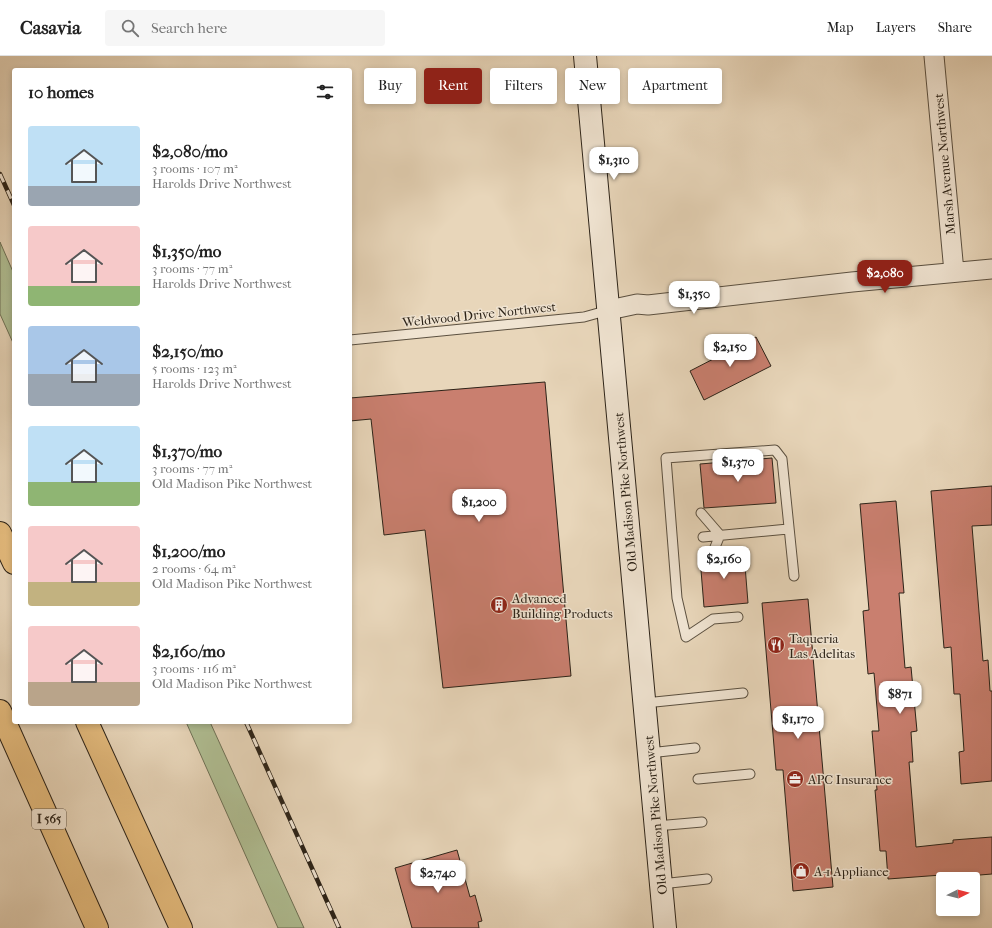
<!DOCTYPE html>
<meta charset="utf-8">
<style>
body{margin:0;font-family:"IM FELL French Canon",serif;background:#f6f6f6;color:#222;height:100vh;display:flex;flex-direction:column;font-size:15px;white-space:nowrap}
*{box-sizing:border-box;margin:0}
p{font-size:13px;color:#767676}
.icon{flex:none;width:22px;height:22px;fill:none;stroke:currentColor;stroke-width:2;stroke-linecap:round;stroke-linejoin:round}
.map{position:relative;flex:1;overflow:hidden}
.drawer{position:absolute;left:12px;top:12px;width:340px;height:656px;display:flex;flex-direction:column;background:#fff;border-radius:4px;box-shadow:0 2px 6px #0003}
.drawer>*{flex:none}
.top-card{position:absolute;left:364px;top:12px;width:380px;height:36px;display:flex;gap:8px}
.needle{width:26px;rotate:84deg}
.fabs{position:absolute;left:936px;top:816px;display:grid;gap:8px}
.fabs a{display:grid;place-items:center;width:44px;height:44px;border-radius:4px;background:#fff;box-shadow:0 2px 6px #0003;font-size:20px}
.price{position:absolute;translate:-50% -34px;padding:0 9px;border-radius:8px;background:#fff;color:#222;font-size:13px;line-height:26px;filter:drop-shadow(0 1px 2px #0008)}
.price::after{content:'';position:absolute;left:50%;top:24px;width:12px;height:9px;margin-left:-6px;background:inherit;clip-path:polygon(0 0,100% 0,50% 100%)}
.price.selected{background:#8f2418;color:#fff}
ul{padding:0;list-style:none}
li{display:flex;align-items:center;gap:12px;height:100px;padding:0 16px}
li span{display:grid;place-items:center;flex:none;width:112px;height:80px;border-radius:4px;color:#555}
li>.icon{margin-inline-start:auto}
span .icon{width:48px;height:48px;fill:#fffc;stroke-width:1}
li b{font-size:17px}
h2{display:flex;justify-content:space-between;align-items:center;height:48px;padding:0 16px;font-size:17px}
.pill{padding:0 14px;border-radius:4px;background:#fff;box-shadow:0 2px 6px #0003;font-size:14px;line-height:36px}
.pill.selected{background:#8f2418;color:#fff}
header{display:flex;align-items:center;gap:24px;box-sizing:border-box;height:56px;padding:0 20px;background:#fff;border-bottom:1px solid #e0e0e0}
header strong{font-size:19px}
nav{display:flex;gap:22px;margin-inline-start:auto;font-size:14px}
.search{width:280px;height:36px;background:#f6f6f6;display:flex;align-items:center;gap:10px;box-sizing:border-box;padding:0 14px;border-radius:4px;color:#767676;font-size:15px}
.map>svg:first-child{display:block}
</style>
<header>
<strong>Casavia</strong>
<div class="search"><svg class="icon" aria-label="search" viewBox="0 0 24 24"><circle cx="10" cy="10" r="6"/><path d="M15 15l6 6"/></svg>Search here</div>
<nav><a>Map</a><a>Layers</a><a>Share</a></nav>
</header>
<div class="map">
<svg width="992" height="872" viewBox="0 0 992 872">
<rect width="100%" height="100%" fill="#e8d6ba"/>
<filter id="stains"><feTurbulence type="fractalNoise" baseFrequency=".005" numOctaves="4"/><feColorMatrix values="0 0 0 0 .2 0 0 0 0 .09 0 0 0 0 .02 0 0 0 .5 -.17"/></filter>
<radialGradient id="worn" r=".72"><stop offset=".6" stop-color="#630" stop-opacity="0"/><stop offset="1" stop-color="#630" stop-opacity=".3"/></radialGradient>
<path fill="#b0bf94" stroke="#6e7156" d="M0,186L14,218V289L0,258Z
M186,666H210L304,872H278Z"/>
<path fill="#c97f6f" stroke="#2c2318" d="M756,281L771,310L704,344L690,315Z
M545,326L571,620L443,632L425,474L384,479L371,363L350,365V342Z
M772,402L776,447L704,452L700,408Z
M992,430V469L972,470L983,605L988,604L990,635H992V725L961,728L959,696L964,695L960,638H954L951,591L944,592L931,435Z
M896,445L904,537H899L905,612L911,611L917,675L911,676L913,706H909L916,791L953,787V784L992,781V818L955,821V818L888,823L886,795H880L875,734H877L872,675H879L874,617L868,618L863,555L869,554L860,448Z
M744,497L748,547L704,551L700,502L705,503L714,502L718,499Z
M808,543L833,831L793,835L783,714H776L762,547Z
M457,794L470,841L475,839L482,865L478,866L479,872H412L395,812Z"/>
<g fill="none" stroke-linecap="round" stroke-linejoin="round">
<g stroke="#5b5040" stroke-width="11">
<path id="lane" d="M350,284L584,261L609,254
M701,457L720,479L713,496L704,497
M703,481L788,473
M738,561L713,563L686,581L677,542L666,402L775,394L782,403L794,520
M645,647L743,637
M649,697L695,692
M698,723L750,718
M656,770L702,766
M661,828L707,823"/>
</g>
<g stroke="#5b5040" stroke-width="21">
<path id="street" d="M934,0L954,216
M609,254L637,248L648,249L852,226L992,213"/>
</g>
<g stroke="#2c2318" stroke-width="24">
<path id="secondary" d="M585,0L665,872"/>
</g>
<g stroke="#2c2318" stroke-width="24">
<path id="highway" d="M0,477L14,507
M0,655L97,872
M87,666L181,872"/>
</g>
<use href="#lane" stroke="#f0e4d2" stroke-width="9"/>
<use href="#street" stroke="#f0e4d2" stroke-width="19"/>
<use href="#secondary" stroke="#f0e4d2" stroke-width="22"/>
<use href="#highway" stroke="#e4bb7d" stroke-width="22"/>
<g stroke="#2c2318" stroke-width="4.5">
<path id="rail" d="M0,118L14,149
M246,666L339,872"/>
</g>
<use href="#rail" stroke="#f0e4d2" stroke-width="3" stroke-dasharray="9" stroke-linecap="butt"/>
</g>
<defs>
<g id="building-disc" transform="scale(0.9)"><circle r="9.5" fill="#8f2418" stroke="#f0e4d2"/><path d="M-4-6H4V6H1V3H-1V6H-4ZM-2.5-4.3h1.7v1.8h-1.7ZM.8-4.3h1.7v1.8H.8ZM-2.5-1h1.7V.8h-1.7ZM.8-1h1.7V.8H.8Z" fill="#fff"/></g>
<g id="restaurant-disc" transform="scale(0.9)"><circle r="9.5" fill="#8f2418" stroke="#f0e4d2"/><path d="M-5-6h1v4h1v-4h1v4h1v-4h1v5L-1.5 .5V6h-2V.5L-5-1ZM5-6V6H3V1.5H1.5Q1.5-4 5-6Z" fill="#fff"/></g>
<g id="office-disc" transform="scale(0.9)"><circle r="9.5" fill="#8f2418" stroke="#f0e4d2"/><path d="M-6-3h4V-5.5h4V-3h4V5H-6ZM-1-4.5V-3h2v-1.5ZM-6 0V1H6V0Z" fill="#fff"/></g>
<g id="shop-disc" transform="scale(0.9)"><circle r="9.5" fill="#8f2418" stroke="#f0e4d2"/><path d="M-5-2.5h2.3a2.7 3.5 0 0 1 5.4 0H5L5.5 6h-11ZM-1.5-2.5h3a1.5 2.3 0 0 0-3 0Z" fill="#fff"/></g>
</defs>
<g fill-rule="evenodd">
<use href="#building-disc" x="499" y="549"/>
<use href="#restaurant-disc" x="776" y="589"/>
<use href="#office-disc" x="795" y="723"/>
<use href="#shop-disc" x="801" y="815"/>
</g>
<g text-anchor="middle" stroke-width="3" stroke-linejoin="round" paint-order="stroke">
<rect fill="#f0e4d2" stroke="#675d50" stroke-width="1" x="32" y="753" width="34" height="20" rx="3"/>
<g font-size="12" font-weight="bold" fill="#2c2318">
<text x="49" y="767">I 565</text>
</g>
<g font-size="13" fill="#2c2318" stroke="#f0e4d2">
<text transform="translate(944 108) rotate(-95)" y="5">Marsh Avenue Northwest</text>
<text transform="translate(479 258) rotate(-6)" y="5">Weldwood Drive Northwest</text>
<text transform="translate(625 436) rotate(-95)" y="5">Old Madison Pike Northwest</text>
<text transform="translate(655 759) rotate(-95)" y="5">Old Madison Pike Northwest</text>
</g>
<g font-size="13" fill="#2c2318" stroke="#f0e4d2" text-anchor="start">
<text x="512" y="547">Advanced<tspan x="512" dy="15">Building Products</tspan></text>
<text x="789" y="587">Taqueria<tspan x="789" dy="15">Las Adelitas</tspan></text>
<text x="808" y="728">APC Insurance</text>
<text x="814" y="820">A-1 Appliance</text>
</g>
</g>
<rect width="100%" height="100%" filter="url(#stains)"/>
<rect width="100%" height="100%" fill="url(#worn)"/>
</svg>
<div class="fabs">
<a><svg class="needle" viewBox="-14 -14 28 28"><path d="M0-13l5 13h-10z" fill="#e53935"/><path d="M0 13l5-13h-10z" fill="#767676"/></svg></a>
</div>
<b class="price" style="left:614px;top:125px">$1,310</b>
<b class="price selected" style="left:885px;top:238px">$2,080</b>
<b class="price" style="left:694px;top:259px">$1,350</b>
<b class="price" style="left:730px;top:312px">$2,150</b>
<b class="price" style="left:738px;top:427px">$1,370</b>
<b class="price" style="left:479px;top:467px">$1,200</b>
<b class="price" style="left:724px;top:524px">$2,160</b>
<b class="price" style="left:900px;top:659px">$871</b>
<b class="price" style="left:798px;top:684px">$1,170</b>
<b class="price" style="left:438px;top:838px">$2,740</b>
<div class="top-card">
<a class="pill">Buy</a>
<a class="pill selected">Rent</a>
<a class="pill">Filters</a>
<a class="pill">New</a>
<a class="pill">Apartment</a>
</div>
<section class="drawer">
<h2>10 homes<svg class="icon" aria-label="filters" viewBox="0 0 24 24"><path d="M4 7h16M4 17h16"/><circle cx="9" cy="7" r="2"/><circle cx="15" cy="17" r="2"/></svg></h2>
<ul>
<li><span style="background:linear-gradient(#bfe0f5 75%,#9aa5b1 0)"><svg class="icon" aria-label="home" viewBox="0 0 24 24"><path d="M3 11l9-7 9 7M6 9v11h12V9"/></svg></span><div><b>$2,080/mo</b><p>3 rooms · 107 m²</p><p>Harolds Drive Northwest</p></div></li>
<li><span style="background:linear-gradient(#f6c9c9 75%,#8fb573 0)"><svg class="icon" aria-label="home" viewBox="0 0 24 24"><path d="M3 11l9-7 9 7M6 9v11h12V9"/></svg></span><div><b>$1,350/mo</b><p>3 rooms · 77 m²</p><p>Harolds Drive Northwest</p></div></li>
<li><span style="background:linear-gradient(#a9c7e8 60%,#9aa5b1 0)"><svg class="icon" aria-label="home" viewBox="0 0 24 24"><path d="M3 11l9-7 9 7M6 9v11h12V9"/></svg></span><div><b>$2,150/mo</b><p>5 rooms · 123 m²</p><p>Harolds Drive Northwest</p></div></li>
<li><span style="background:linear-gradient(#bfe0f5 70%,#8fb573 0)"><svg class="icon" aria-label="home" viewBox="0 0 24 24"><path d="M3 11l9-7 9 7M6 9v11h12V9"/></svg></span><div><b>$1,370/mo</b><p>3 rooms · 77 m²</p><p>Old Madison Pike Northwest</p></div></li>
<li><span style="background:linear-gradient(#f6c9c9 70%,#c2b280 0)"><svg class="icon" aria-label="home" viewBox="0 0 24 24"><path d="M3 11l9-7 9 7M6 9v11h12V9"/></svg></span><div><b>$1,200/mo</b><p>2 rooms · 64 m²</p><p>Old Madison Pike Northwest</p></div></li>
<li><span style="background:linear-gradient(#f6c9c9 70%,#b9a48a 0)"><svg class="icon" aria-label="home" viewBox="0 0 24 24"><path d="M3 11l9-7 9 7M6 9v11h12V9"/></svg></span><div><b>$2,160/mo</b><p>3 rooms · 116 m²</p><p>Old Madison Pike Northwest</p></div></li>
</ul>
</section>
</div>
